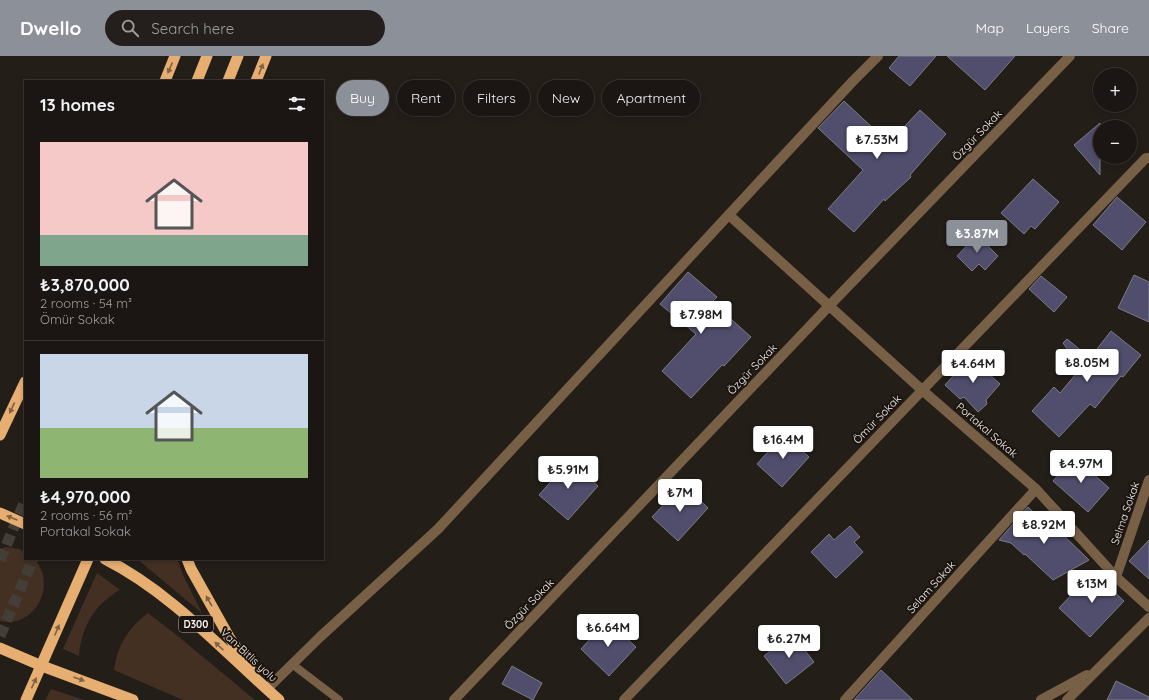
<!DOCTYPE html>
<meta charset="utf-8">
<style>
body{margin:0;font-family:Quicksand,sans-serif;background:#241f1c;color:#f1f3f6;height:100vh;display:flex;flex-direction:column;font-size:15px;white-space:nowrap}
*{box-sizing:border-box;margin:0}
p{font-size:13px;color:#a09fa0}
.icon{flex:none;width:22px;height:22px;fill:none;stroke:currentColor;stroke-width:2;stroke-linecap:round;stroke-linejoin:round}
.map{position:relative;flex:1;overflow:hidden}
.side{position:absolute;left:24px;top:24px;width:300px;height:480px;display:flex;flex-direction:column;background:#1b1613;border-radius:0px;box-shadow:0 2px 6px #0003,0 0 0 1px #393533}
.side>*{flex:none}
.hud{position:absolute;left:336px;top:24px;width:380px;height:36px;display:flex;gap:8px}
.fabs{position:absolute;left:1093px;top:12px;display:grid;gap:8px}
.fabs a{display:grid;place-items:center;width:44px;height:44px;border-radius:50%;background:#1b1613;box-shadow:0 2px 6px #0003,0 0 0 1px #393533;font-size:20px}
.price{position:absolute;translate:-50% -34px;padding:0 9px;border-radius:4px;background:#fff;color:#222;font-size:13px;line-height:26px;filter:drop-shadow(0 1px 2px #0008)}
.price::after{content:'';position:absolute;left:50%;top:24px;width:12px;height:9px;margin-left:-6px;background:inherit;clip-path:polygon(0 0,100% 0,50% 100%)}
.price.current{background:#8c9099;color:#fff}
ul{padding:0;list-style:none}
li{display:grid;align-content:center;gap:8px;height:212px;padding:0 16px}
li+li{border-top:1px solid #393533}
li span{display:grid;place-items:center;height:124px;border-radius:0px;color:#555}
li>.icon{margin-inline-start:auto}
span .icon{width:72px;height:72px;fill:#fffc;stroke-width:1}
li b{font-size:17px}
h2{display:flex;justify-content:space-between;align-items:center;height:48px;padding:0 16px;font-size:17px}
.pill{padding:0 14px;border-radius:18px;background:#1b1613;box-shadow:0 2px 6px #0003,0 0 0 1px #393533;font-size:14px;line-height:36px}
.pill.current{background:#8c9099;color:#fff}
header{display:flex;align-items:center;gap:24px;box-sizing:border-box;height:56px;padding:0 20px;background:#8c9099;color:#fff}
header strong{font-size:19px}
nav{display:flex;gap:22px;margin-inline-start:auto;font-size:14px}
.search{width:280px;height:36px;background:#241f1c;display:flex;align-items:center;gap:10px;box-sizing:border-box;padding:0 14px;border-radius:22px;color:#a09fa0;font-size:15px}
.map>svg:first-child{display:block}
</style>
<header>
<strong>Dwello</strong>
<div class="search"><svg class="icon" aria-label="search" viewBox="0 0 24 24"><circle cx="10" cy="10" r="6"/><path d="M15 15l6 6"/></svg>Search here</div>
<nav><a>Map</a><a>Layers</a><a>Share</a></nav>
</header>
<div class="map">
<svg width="1149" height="644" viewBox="0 0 1149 644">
<rect width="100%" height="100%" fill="#241e19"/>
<path fill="#443023" d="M6,491L19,493L25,496V503H34C58,528 35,573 0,565V493Z
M137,503H177L184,521L202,557Z
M97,517L120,534C115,536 111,540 107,543C89,557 81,578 79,600L63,593Z
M148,557L174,577L255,644H183L114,614C117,590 128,572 148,557Z
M51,633L84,644H45Z"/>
<path fill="#504e6c" stroke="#7c7b84" d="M899,0H936L910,30L889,12Z
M947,0H1015L985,34Z
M844,45L889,87L920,54L946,78L910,119L911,121L885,145L884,143L854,176L828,153L863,114L818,72Z
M1100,67V119L1074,89Z
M1033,123L1059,146L1035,173L1031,170L1024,178L1001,157Z
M1117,141L1146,166L1122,194L1093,169Z
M977,179L998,200L985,214L979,208L972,215L957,200Z
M688,216L717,241L712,246L751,281L724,310L722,309L691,342L662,315L696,278L660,248Z
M1134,219L1149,226V266L1118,252Z
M1041,220L1067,241L1054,256L1029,233Z
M1111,275L1141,299L1123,321L1121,320L1095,352L1090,348L1059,381L1032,355L1054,331L1060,337L1081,312L1063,287L1067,283L1090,302Z
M970,301L1000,328L986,344L987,348L978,356L964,341L960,343L945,329Z
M784,378L809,401L782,431L757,408Z
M1074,401L1109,432L1088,456L1053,425Z
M569,405L598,430L568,464L539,439Z
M683,428L708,452L678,485L652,461Z
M1028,451L1057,478L1059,475L1089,504L1053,524L1025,498L1024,499L1011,487L999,484Z
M850,470L860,481L854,486L863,496L836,522L811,496L829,478L834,484Z
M1149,484V523L1129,505Z
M1093,516L1124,545L1090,581L1059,552Z
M607,564L636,591L609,620L581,593Z
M792,578L814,606L786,628L764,600Z
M512,610L542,627L533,644L502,628Z
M881,614L913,644H854Z
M1116,625L1149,641V644H1107Z"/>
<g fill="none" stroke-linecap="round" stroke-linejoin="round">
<path stroke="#443e39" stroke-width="11" stroke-dasharray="11 5.5" stroke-linecap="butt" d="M0,504L25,445
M0,580L33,503"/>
<path stroke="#786046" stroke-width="8" d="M292,608L339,644"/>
<path stroke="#786046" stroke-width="10" d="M729,159L922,334L1036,433L1116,521L1149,551
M1116,521L1149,424
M267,633L320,581L438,473L773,111L853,25L878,0
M454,644L829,250L1070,0
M624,644L1146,102H1149
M845,644L1036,433
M1041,644L1087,619
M1067,644L1149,562"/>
<path stroke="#e6ae71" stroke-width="11" d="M165,25L175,0
M197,25L207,0
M228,25L238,0
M256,25L266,0
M0,379L25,326
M0,457L25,468
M105,503C172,537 223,595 279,644
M187,503L191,513L229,581L250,612
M0,592L42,610L133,644
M26,644L88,503"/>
</g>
<defs><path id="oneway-solid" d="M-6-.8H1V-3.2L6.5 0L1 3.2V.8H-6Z"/></defs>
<g fill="#806140">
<use href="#oneway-solid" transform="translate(170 12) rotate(113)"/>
<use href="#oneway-solid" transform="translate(261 13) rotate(-68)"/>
<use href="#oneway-solid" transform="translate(12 352) rotate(115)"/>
<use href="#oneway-solid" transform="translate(12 462) rotate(-157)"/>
<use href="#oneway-solid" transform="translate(209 545) rotate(-120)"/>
<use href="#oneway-solid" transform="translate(57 574) rotate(-67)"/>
<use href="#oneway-solid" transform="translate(219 590) rotate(-137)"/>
<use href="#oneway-solid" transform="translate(79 623) rotate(20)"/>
<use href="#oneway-solid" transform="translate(34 627) rotate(-65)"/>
</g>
<g text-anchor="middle" stroke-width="4" stroke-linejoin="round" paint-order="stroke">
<rect fill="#1b1410" stroke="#b5afac" stroke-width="1" x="179" y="560" width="34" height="16" rx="3"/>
<g font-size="10" font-weight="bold" fill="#f7f2ef">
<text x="196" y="572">D300</text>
</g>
<g font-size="11" fill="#f7f2ef" stroke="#1b1410">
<text transform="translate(977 79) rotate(-46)" y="4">Özgür Sokak</text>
<text transform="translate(752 313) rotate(-46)" y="4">Özgür Sokak</text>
<text transform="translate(877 363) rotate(-46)" y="4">Ömür Sokak</text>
<text transform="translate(987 374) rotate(41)" y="4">Portakal Sokak</text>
<text transform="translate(1125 457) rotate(-71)" y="4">Selma Sokak</text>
<text transform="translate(931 531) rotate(-48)" y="4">Selam Sokak</text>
<text transform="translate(529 548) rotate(-46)" y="4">Özgür Sokak</text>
<text transform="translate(249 599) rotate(43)" y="4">Van-Bitlis yolu</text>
</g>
</g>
</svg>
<div class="fabs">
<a>+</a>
<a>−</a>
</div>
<b class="price" style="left:877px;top:104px">₺7.53M</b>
<b class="price current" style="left:977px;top:198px">₺3.87M</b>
<b class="price" style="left:701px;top:279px">₺7.98M</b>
<b class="price" style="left:1087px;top:327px">₺8.05M</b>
<b class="price" style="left:973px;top:328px">₺4.64M</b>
<b class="price" style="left:783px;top:404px">₺16.4M</b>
<b class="price" style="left:1081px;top:428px">₺4.97M</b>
<b class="price" style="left:568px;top:434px">₺5.91M</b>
<b class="price" style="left:680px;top:457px">₺7M</b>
<b class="price" style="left:1044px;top:489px">₺8.92M</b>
<b class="price" style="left:1092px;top:548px">₺13M</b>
<b class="price" style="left:608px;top:592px">₺6.64M</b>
<b class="price" style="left:789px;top:603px">₺6.27M</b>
<div class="hud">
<a class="pill current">Buy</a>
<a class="pill">Rent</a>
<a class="pill">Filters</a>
<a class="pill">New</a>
<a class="pill">Apartment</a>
</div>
<section class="side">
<h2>13 homes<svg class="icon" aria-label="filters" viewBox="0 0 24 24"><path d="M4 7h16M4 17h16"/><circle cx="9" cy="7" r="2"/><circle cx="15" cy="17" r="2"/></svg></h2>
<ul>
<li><span style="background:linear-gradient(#f6c9c9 75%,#7fa58c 0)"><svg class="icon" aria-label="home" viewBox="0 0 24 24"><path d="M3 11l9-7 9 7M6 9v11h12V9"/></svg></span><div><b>₺3,870,000</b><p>2 rooms · 54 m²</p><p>Ömür Sokak</p></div></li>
<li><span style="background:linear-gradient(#c9d6e8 60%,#8fb573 0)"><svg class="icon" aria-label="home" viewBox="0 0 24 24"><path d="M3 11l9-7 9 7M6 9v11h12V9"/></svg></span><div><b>₺4,970,000</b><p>2 rooms · 56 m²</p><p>Portakal Sokak</p></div></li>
</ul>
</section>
</div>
